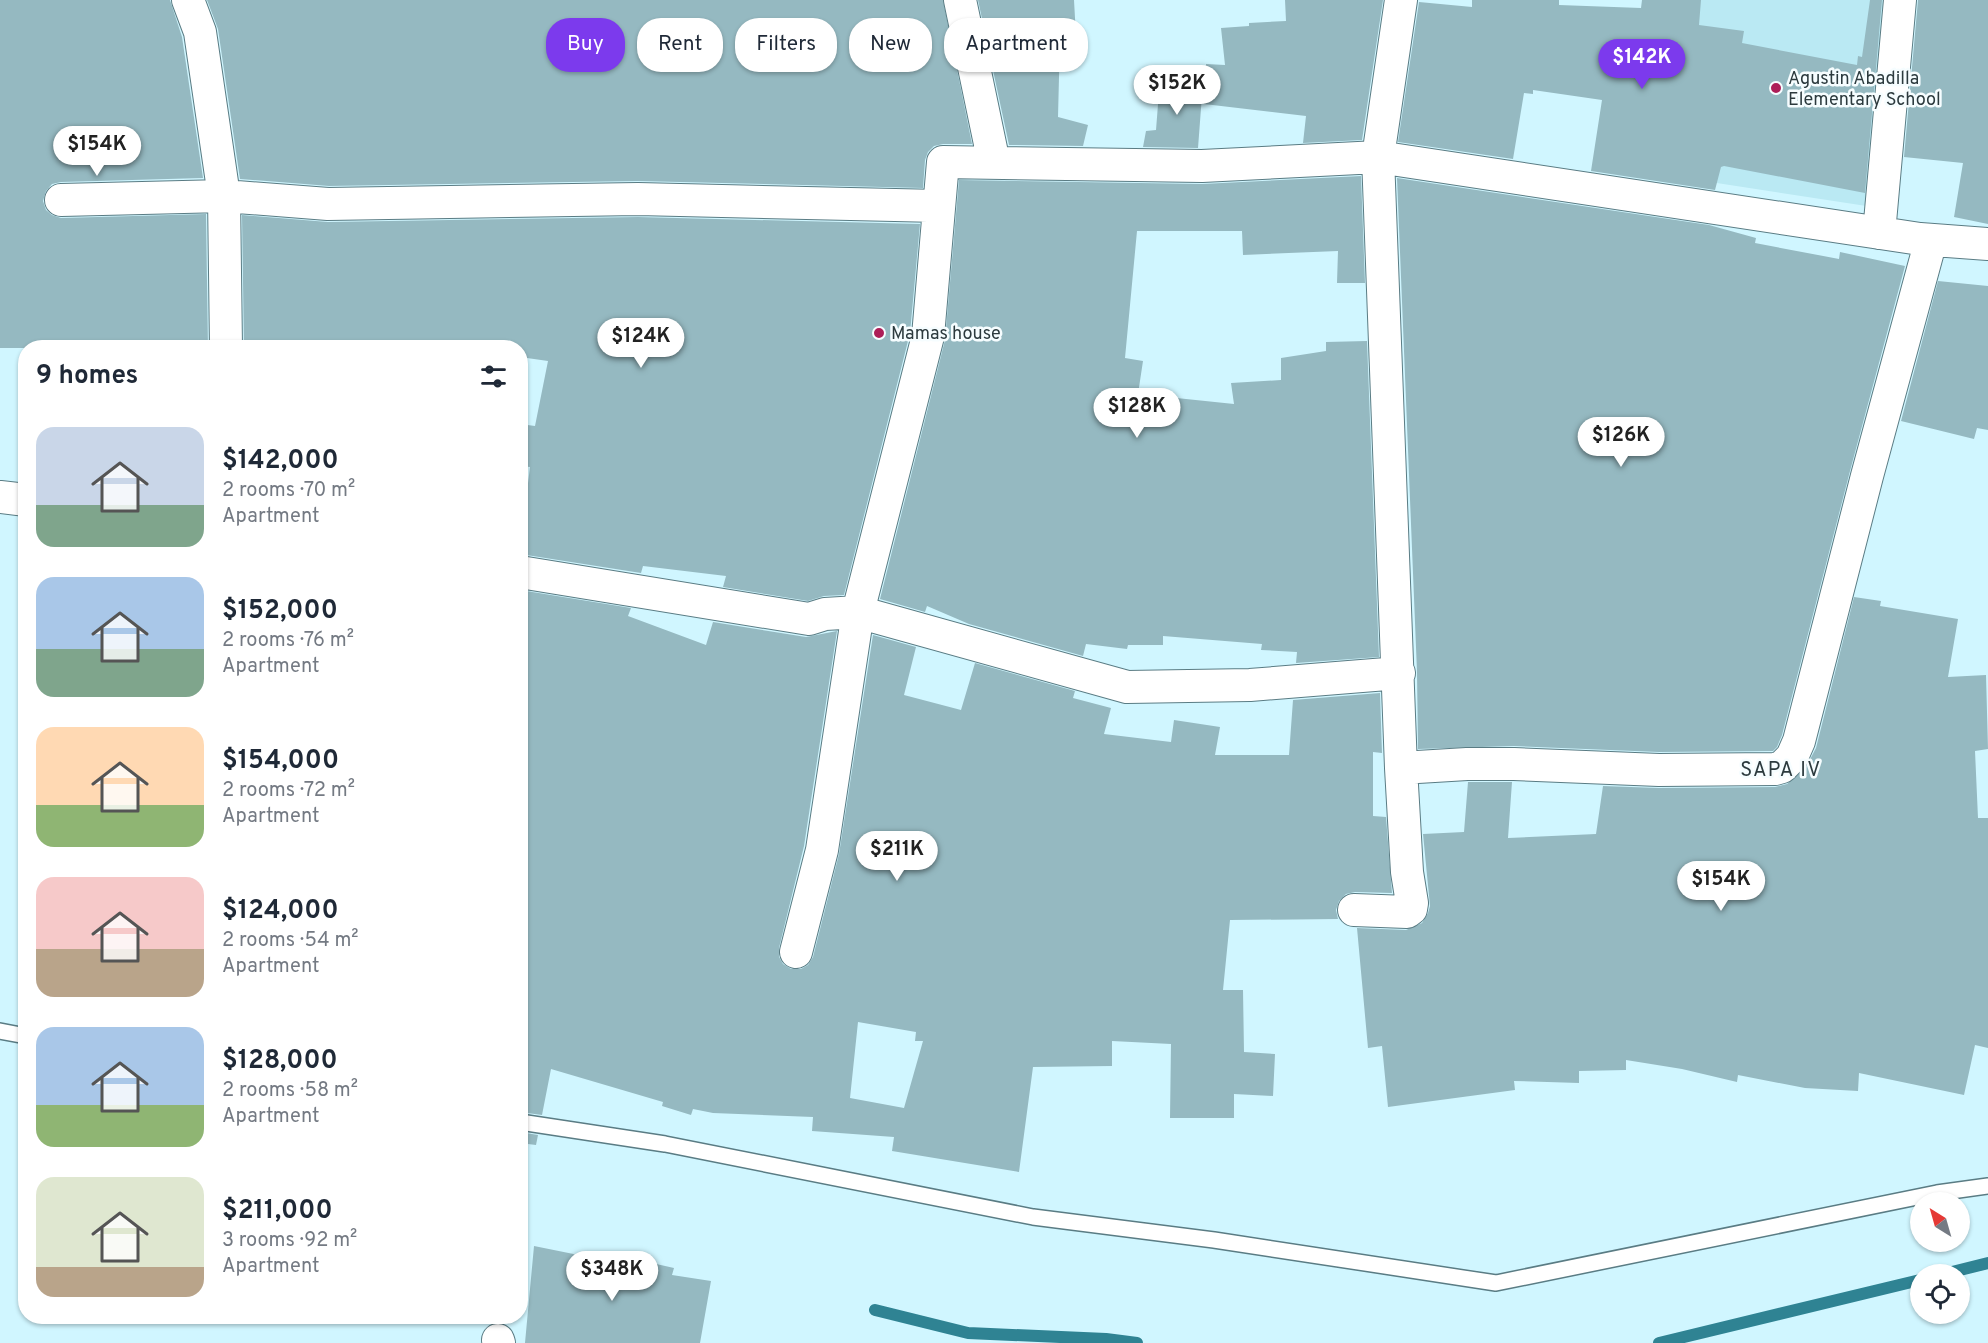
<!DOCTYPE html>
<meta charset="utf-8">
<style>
body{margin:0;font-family:Overpass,sans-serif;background:#f2f2f3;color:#1f2937;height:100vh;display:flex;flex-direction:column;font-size:22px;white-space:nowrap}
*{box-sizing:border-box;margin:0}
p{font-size:20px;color:#747a83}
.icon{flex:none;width:33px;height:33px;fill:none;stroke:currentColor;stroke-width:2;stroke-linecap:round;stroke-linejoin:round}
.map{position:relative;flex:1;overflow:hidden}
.drawer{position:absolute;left:18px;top:340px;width:510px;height:984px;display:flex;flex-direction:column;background:#fff;border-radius:24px;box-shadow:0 2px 4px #0004}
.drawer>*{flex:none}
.hud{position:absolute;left:546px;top:18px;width:570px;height:54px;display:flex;gap:12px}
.needle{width:39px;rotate:323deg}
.buttons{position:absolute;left:1910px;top:1192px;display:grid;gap:12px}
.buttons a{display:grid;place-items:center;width:60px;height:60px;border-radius:50%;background:#fff;box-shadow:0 2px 4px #0004;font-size:30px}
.price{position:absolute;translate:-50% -51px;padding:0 14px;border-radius:21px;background:#fff;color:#222;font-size:20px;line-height:39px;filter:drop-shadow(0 2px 3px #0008)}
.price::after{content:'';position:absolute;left:50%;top:36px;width:18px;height:14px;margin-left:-9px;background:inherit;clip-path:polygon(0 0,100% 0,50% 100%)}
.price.current{background:#7c3aed;color:#fff}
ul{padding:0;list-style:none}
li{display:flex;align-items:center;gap:18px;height:150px;padding:0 18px}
li span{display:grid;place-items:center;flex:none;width:168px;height:120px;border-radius:18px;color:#555}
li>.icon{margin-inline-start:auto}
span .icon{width:72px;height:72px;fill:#fffc;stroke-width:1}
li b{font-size:26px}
h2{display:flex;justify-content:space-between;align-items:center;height:72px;padding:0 18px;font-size:26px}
.pill{padding:0 21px;border-radius:24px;background:#fff;box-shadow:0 2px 4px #0004;font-size:21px;line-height:54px}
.pill.current{background:#7c3aed;color:#fff}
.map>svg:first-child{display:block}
</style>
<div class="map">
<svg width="1988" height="1343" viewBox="0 0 1988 1343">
<rect width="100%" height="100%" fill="#d0f6ff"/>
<path fill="#bae9f3" d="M1663,0H1900L1873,207L1665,175Z"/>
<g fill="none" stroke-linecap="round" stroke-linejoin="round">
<path stroke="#2f8393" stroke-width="12" d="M1940,1275L1988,1263
M875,1310L968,1333L1106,1339L1137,1343
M1659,1343L1920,1280"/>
</g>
<path fill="#95b9c1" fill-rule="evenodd" d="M0,0H170L182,37L203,178L61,182L52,184L46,191L43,201L46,210L52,215L61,218L206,214L208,348H0Z
M207,0H943L972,144H943L934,146L928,152L925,160L923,188L638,181L329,186L240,179L218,29Z
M978,0H1074L1076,36L1060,37L1058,117L1088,125L1083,146L1009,145Z
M1285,0H1383L1362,140L1303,143L1306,116L1204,104L1206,64L1225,65L1221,28L1249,26V23L1286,21Z
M1472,0H1559V5L1641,8L1642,0H1701L1699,25L1744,31L1742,43L1857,65L1858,56L1862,57L1870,0H1882L1865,193L1724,166L1721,167L1715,190L1591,171L1602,100L1533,90V94L1524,93L1513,159L1398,142L1419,2L1472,7Z
M1918,0H1988V224L1954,217L1963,163L1904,157Z
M1160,79L1203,82L1198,148L1143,147L1146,131L1156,130Z
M1361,176L1365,283H1337L1338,251L1243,255L1242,231H1137L1125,358L1143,361L1138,394L1234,404L1231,383L1281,380V358L1326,351V342L1367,341L1379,657L1296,663L1297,652L1261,650L1262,644L1163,636V645H1128L1127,649L1086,644L1083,656L969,624L927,606L925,612L880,599L945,340L959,180L1202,184Z
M1397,178L1709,225L1756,238L1755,243L1839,259L1840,252L1905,266L1850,471L1782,735L1777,747L1773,751L1659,752L1514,746L1418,749L1417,672Z
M242,215L328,222L638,217L920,224L910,333L844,595L824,596L808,601L723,587L726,576L643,566L641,573L520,554V523H523L530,467L520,466V424L535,426L548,361L520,357V348H244Z
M1938,281L1988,286V430L1977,428L1974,439L1901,421Z
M520,590L631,608L628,616L706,645L713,622L806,637L837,631L804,846L779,948V957L783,964L791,969H801L808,965L813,957L839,854L873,635L916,647L904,695L961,710L975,663L1075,691L1073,698L1111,708L1104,734L1171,742L1174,720L1220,727L1215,755H1289L1293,700L1380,693L1382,753L1373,752V816L1386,817L1392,893L1355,892L1346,894L1339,901L1336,910L1338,919L1230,920L1223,990H1243L1244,1052L1275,1054L1273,1096L1234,1094V1118H1170L1171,1044L1112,1041V1066L1033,1067L1019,1172L892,1151L894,1137L812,1131L813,1117L713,1113L693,1109L691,1115L662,1106L663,1102L551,1069L542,1115L520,1112ZM858,1022L916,1032L915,1041H923L904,1108L850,1098Z
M1854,597L1881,601L1880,606L1958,619L1948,677L1986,675L1988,749L1975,751L1978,818H1988V1048L1975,1045L1964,1095L1859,1073L1858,1091L1805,1088L1738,1075L1737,1082L1682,1069L1626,1060V1070L1579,1071V1083L1514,1081L1515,1090L1388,1107L1382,1046L1368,1048L1357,928L1406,930L1422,923L1428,913L1430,906L1423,834L1464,832L1468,782H1512L1508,838L1596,834L1603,786L1659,788L1775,787L1787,784L1805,769L1816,748Z
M520,1132L538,1135L536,1145L520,1143Z
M534,1246L618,1263V1257L643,1261L674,1268L672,1275L711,1281L700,1343H525Z"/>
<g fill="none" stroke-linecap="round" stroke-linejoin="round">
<g stroke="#5a7c84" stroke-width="18">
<path id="service" d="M0,1031L26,1036
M520,1122L665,1144L1033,1217L1214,1240L1496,1283L1937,1193L1988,1186"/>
</g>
<g stroke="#5a7c84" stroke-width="34">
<path id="minor" d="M188,0L200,32L224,196L226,348
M960,0L994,163
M61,200L224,196L328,204L638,199L939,206
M1879,233L1900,0
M0,497L26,500
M520,572L809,619L825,614L858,612L1127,687L1250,685L1399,673
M1401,768L1467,764H1514L1659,770L1775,769L1782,767L1792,757L1799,741L1867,476L1931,240
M1354,910L1407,912L1411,909L1412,903L1407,872L1401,768L1378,157L1401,0
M796,952L822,850L858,612L928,336L943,162L1202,166L1378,157L1920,239L1988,244
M498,1340L499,1343"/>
</g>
<use href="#service" stroke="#fff" stroke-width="15"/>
<use href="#minor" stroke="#fff" stroke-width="32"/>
</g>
<g fill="#ad1e58" stroke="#f6fdff" stroke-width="2">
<circle cx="1776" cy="88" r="6"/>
<circle cx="879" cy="333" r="6"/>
</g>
<g text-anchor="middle" stroke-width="5" stroke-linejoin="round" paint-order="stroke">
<g font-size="18" fill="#2c3a3e" stroke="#f6fdff" text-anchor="start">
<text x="1788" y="84">Agustin Abadilla<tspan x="1788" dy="21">Elementary School</tspan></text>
<text x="891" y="339">Mamas house</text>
</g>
<g font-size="20" letter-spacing="1.5" fill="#2c3a3e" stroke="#f6fdff">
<text x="1781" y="776">SAPA IV</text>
</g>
</g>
</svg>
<div class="buttons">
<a><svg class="needle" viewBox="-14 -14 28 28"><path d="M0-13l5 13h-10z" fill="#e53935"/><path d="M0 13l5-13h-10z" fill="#747a83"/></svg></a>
<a><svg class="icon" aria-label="locate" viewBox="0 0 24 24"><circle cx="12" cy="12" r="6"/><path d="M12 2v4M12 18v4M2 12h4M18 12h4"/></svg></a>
</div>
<b class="price current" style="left:1642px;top:90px">$142K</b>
<b class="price" style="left:1177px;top:116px">$152K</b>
<b class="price" style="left:97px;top:177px">$154K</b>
<b class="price" style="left:641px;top:369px">$124K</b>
<b class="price" style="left:1137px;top:439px">$128K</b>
<b class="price" style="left:1621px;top:468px">$126K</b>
<b class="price" style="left:897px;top:882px">$211K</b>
<b class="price" style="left:1721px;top:912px">$154K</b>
<b class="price" style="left:612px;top:1302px">$348K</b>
<div class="hud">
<a class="pill current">Buy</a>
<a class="pill">Rent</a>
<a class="pill">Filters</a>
<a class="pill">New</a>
<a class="pill">Apartment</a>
</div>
<section class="drawer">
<h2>9 homes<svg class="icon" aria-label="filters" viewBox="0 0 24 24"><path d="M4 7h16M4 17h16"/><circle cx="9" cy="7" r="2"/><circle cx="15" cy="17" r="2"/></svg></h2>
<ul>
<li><span style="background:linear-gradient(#c9d6e8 65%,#7fa58c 0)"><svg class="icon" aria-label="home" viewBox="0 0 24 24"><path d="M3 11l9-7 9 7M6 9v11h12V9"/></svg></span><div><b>$142,000</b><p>2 rooms · 70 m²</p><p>Apartment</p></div></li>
<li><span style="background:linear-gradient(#a9c7e8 60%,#7fa58c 0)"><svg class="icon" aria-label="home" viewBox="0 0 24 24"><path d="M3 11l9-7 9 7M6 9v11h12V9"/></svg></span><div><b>$152,000</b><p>2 rooms · 76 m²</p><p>Apartment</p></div></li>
<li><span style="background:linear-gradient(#ffd9b3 65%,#8fb573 0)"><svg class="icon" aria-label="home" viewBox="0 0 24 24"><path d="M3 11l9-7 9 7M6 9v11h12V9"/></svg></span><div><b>$154,000</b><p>2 rooms · 72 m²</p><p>Apartment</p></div></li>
<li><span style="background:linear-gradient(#f6c9c9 60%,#b9a48a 0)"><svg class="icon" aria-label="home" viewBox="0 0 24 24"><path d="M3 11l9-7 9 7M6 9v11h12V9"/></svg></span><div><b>$124,000</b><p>2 rooms · 54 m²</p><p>Apartment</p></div></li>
<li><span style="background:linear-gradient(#a9c7e8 65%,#8fb573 0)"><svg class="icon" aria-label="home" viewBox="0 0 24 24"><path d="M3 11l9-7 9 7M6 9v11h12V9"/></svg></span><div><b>$128,000</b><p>2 rooms · 58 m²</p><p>Apartment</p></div></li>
<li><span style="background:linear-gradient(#dfe7d0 75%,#b9a48a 0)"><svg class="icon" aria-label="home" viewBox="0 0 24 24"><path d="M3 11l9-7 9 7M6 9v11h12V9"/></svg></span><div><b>$211,000</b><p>3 rooms · 92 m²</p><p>Apartment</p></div></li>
</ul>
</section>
</div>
